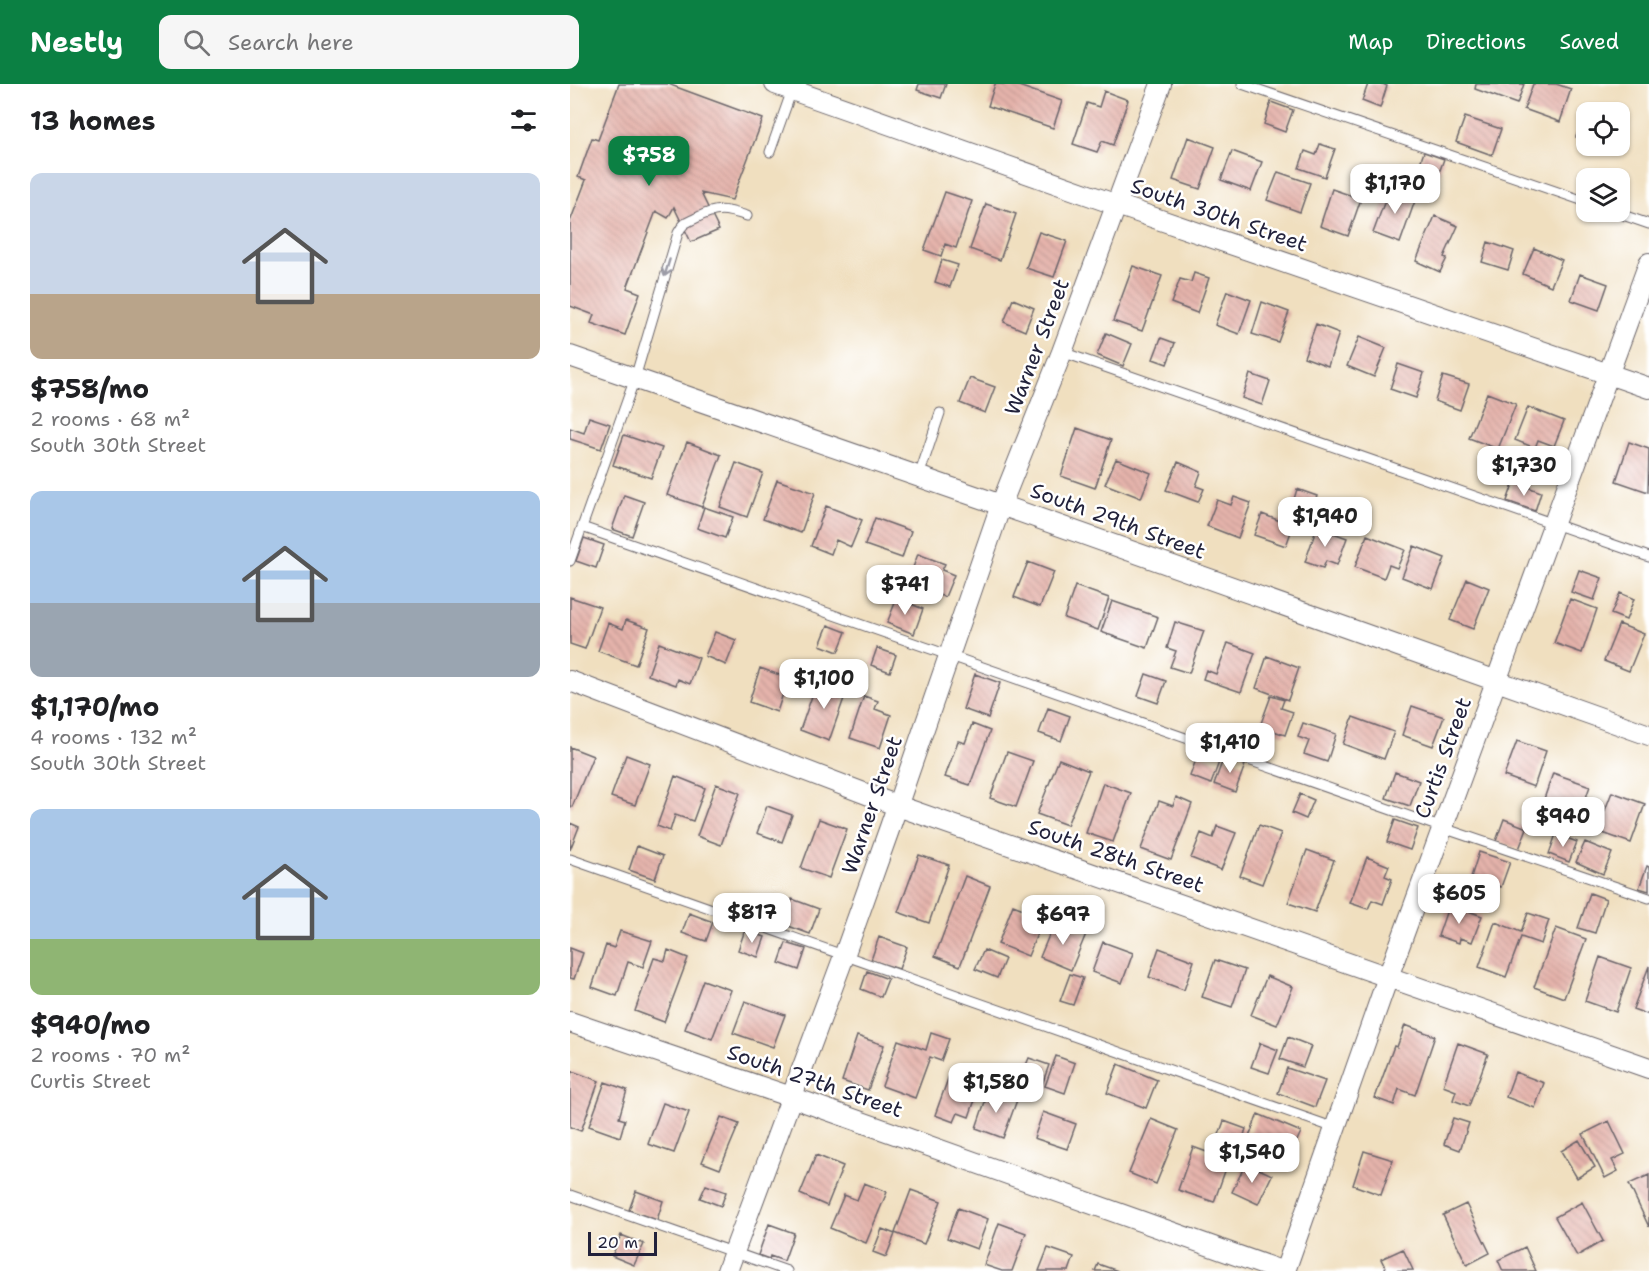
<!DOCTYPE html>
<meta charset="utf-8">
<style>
body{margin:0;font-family:"Shantell Sans",sans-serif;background:#f6f6f6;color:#202124;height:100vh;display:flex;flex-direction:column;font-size:22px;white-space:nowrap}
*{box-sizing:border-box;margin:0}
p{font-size:20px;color:#757577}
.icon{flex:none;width:33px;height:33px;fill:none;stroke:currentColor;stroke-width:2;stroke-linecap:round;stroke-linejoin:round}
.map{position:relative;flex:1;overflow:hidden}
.sheet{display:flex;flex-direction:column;background:#fff;width:570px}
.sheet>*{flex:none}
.fabs{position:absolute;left:1006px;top:18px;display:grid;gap:12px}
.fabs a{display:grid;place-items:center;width:54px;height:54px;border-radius:12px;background:#fff;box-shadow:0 2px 4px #0004;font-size:30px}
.scale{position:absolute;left:18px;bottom:15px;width:69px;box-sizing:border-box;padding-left:6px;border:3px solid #22223b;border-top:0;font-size:16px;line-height:21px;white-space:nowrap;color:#22223b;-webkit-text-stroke:4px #fff;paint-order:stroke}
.price{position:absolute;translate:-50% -51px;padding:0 14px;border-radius:12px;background:#fff;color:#222;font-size:20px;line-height:39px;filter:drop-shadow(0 2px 3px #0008)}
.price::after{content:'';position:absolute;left:50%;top:36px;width:18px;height:14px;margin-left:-9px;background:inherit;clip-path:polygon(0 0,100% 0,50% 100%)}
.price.active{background:#0b8043;color:#fff}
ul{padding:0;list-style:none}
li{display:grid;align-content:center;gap:12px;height:318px;padding:0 30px}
li span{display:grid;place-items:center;height:186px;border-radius:12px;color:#555}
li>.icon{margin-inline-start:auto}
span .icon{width:108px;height:108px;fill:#fffc;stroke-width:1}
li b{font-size:26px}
h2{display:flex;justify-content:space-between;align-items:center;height:72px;padding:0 30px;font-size:26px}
header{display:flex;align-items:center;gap:36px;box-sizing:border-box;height:84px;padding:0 30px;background:#0b8043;color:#fff}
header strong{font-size:28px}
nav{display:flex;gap:33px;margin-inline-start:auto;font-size:21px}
.search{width:420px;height:54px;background:#f6f6f6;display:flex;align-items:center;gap:15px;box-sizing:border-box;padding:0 21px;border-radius:12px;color:#757577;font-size:22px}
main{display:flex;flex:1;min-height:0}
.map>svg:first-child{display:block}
</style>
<header>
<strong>Nestly</strong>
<div class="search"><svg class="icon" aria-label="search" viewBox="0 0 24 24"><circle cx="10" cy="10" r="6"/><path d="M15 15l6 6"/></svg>Search here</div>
<nav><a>Map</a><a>Directions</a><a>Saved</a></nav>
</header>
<main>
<section class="sheet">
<h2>13 homes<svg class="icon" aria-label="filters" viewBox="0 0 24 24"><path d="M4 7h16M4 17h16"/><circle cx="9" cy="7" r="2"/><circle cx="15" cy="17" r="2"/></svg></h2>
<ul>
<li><span style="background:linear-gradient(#c9d6e8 65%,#b9a48a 0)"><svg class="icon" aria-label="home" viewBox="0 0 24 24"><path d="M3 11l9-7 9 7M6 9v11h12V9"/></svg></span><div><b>$758/mo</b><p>2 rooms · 68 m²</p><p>South 30th Street</p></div></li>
<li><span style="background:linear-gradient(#a9c7e8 60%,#9aa5b1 0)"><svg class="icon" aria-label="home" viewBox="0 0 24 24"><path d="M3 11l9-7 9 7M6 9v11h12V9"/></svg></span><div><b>$1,170/mo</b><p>4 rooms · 132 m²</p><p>South 30th Street</p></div></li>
<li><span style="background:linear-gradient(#a9c7e8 70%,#8fb573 0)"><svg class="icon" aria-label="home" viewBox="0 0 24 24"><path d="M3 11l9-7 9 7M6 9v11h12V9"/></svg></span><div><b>$940/mo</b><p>2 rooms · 70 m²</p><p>Curtis Street</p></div></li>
</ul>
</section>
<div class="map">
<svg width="1079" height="1187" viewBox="0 0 1079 1187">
<defs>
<pattern id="building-back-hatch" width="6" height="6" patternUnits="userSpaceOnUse" patternTransform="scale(1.5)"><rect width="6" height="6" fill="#e5b3ab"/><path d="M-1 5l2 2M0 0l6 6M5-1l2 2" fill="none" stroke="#c49a94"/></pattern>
</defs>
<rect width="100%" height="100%" fill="#fff"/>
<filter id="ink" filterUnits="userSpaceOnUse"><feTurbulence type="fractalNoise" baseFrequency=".0167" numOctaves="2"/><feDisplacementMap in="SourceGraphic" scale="12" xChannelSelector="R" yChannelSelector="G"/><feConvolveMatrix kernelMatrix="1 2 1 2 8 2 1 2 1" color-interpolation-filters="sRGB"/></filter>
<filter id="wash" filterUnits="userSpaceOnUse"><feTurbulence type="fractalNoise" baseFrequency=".008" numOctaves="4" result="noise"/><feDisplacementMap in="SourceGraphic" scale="24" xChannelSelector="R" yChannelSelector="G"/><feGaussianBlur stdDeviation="1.35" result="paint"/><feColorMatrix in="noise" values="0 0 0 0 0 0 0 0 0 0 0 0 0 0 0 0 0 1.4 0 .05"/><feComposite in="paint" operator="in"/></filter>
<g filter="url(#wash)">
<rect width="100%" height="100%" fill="#f0dfbf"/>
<g id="blocks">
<path fill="url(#building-back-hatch)" d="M49,0H98L193,35L162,116L131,109L149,146L121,158L104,123L98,134L86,127L57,204L70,209L55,251L21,239L24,231L0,222V138L16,96L8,93L22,54L28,56Z
M349,0H376L371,14L347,6Z
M425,0H443L492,17L483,44L418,22Z
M798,0H813L817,2L810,24L792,17Z
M906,0H954L947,20L905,5Z
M963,0H986L1001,5L990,38L954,25Z
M534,7L558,16L543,61L532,57L527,68L503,60L517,19L529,23Z
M701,18L723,26L715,48L694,40Z
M1017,23V25L1026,28H1017V57L1006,53Z
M895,33L931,45L922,71L886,58Z
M618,53L645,63L630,105L603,96Z
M750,60L765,65L755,93L729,84L735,67L746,71Z
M662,67L692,78L681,107L651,96Z
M854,68L874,75L865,100L845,93Z
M708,88L740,99L730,128L697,116Z
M820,103L846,114L830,159L803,149Z
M762,105L791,115L778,152L750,142Z
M375,108L402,117L386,164L375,160L371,172L354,166Z
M416,120L446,130L430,176L400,165Z
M865,132L888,142L874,173L877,174L870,188L846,177Z
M469,148L497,157L484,193L456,184Z
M918,158L944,167L938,186L912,178Z
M964,164L992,176L981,202L953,190Z
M372,176L388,181L380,203L365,198Z
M563,182L592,192L572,247L543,237Z
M624,189L639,194L627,229L601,219L610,195L621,198Z
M1010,190L1038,200L1029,226L1001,216Z
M657,207L681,216L669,250L645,241Z
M443,215L464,224L455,247L434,238Z
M692,218L719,228L708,258L682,250Z
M746,240L769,249L758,282L734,273Z
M536,249L562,260L553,282L527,271Z
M789,253L816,264L804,293L777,282Z
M591,254L605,259L597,280L583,275Z
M828,280L854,289L846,314L820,305Z
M680,290L700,297L692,321L672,314Z
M873,292L899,300L890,326L865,317Z
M400,294L425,303L415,329L390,319Z
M917,309L946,320L928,365L899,354Z
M958,323L994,337L984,362L968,356L965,364L945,356Z
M19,333L40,340L31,365L0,355V344L14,349Z
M507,344L541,356L525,404L491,392Z
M54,351L92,364L81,394L43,381Z
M117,358L151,371L132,423L97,411Z
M1059,358L1079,365L1078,408L1046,397Z
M546,375L581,389L571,414L535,400Z
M608,378L631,388L626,402L634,405L628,418L596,406Z
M166,379L193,389L177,433L150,423Z
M207,396L245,409L231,449L193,435Z
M944,398L971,408L965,427L937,417Z
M727,405L747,412L741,429L722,422Z
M54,411L74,418L62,452L42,445Z
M664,413L681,419L668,454L637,442L647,416L661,421Z
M256,422L292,436L281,463L266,456L261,470L241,462Z
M134,423L163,433L155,454L127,444Z
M692,430L723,442L716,462L684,451Z
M305,434L341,447L332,474L295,461Z
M747,443L777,454L767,481L756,477L753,484L735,478Z
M797,451L835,466L827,484L819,481L814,494L785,483Z
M14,454L34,461L26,484L6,477Z
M844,462L875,474L863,505L832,493Z
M348,470L375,480L372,486L384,491L375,513L333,498L337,487L341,489Z
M458,478L484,488L470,523L444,513Z
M1009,486L1032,494L1024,516L1001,508Z
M897,495L919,504L903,545L880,536Z
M505,502L539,514L528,546L494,534Z
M1050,509L1064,515L1056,536L1041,530Z
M0,513L30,523L15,565L0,560Z
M327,514L353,525L344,550L317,539Z
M1000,515L1027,525L1012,569L984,559Z
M542,517L588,533L577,564L531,548Z
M56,536L79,544L66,581L28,567L38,539L53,545Z
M605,538L634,547L619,589L600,583L606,567L597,564Z
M1049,540L1074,550L1059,587L1034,577Z
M258,541L276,548L268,568L250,561Z
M145,548L166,556L156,581L135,572Z
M89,559L129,574L120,600L108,595L106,601L78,591Z
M658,559L685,569L671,608L633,595L636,586L646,590Z
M307,564L326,571L320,588L301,581Z
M697,572L729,584L718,616L686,604Z
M190,584L218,594L207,628L179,618Z
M405,590L430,599L418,634L393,625Z
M576,590L596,597L588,619L568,612Z
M261,597L278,603L259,657L230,646L247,598L259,602Z
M294,612L308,617L305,625L321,631L310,664L280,654Z
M701,612L714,616L711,624L723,628L715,651L690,642Z
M842,622L874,633L863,662L832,651Z
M478,624L500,632L491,657L469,649Z
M783,633L824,648L814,675L773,660Z
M733,639L766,650L757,678L734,670L739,657L728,653Z
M402,640L420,647L400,701L375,693L388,657L395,659Z
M947,657L976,667L964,703L934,692Z
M0,663L23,672L2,723L0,722Z
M437,668L463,677L446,723L420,714Z
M628,670L649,678L641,700L620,692Z
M56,671L80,680L65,721L41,713Z
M654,673L675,681L665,708L644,700Z
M489,675L519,687L497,741L467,730Z
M825,688L849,697L840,722L816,714Z
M983,689L1020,702L1011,728L974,715Z
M105,692L135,704L123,737L105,731L100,747L87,742Z
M533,699L561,709L543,758L516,749Z
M146,700L170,709L151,761L127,752Z
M1042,708L1075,720L1061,759L1027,747Z
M730,710L744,716L736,735L722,729Z
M606,713L622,720L601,776L571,765L589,717L603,722Z
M197,722L222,731L212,758L187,749Z
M249,735L277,745L259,794L231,784Z
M934,735L957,744L949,765L926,757Z
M825,736L848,744L840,766L817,758Z
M0,739L9,743L0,766Z
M689,741L711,749L692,800L670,792Z
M647,742L666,749L651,786L621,774L631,749L643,754Z
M986,750L1007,758L999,778L979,770Z
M1015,758L1042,769L1033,790L1006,778Z
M67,762L93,772L85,795L59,786Z
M737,766L764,776L745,828L718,819Z
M909,768L940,778L931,803L901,793Z
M349,771L379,781L359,839L328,828Z
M797,773L819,782L815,792L822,795L813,820L802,816L798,825L780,819Z
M1077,782L1079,783V807L1069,804Z
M395,792L420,802L390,882L365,872Z
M1020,809L1036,815L1025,849L1008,844Z
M222,815L249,825L240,850L213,840Z
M879,820L912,832L902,858L890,854L889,859L868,852Z
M443,821L474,833L458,872L428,860Z
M119,829L143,838L136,857L112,849Z
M958,829L979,836L971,860L951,853L936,893L909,883L925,838L951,848Z
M485,837L516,850L501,886L470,873Z
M986,844L1016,855L994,914L964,903Z
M175,846L195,853L188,873L168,866Z
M50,847L82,857L73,883L58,878L47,912L22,903L36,861L44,864Z
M309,853L337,863L329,885L301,876Z
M533,858L563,869L552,899L522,888Z
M216,859L236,865L229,886L209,879Z
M0,864L13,869L4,895L0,894Z
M589,864L624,877L614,906L579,893Z
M98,866L118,874L94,938L65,927L84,874L95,877Z
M414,866L435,875L427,894L405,885Z
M1030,873L1061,884L1046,928L1015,917Z
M645,876L675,886L662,923L632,913Z
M1079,882V931L1063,925Z
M297,887L318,895L311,913L291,905Z
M500,890L513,894L503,921L490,917Z
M697,892L723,903L707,941L681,931Z
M133,896L161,906L142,955L115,945Z
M175,917L215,931L203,963L163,949Z
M835,941L865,952L845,1011L829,1005L824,1021L805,1014L824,962L827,963Z
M361,949L379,955L371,977L360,973L345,1014L312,1002L328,956L356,966Z
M287,952L314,961L298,1006L272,997Z
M718,953L741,962L733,983L710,975Z
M690,959L708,966L699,989L681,983Z
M888,959L918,970L899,1022L883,1016L886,1007L873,1002Z
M486,972L505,979L495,1009L475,1002Z
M459,974L479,981L472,1001L451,993Z
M548,980L587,996L576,1024L537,1009Z
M390,982L414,990L399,1033L388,1029L384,1038L365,1031L379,992L386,994Z
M717,984L755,997L745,1023L708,1009Z
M2,987L29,997L11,1047L0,1043V994Z
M945,988L974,999L965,1024L936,1013Z
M35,998L57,1006L49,1034L55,1036L50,1053L19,1042Z
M419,1006L447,1016L433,1054L406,1044Z
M93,1019L119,1028L104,1069L78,1060Z
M473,1028L506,1040L497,1065L464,1054Z
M688,1030L731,1048L720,1072L678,1055Z
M151,1033L169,1040L150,1085L132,1078Z
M883,1034L899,1039L890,1066L874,1060Z
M581,1035L608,1046L586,1100L559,1089Z
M654,1037L676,1045L669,1067L646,1059Z
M1039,1037L1055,1070L1042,1076L1048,1087L1035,1094L1013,1050Z
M1009,1056L1025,1083L1007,1094L991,1067Z
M623,1063L659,1076L644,1118L608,1106Z
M794,1067L823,1076L811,1111L783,1101Z
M246,1071L273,1082L257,1122L230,1110Z
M676,1079L702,1091L688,1120L662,1108Z
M1079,1091V1143L1059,1100Z
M294,1099L317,1108L296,1159L260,1144L274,1111L287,1116Z
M136,1101L156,1108L151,1122L130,1114Z
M341,1106L371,1117L354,1160L325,1149Z
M66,1107L93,1117L87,1136L59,1126Z
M1012,1118L1033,1157L1007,1172L985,1133Z
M896,1120L920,1169L897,1181L873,1131Z
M388,1124L418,1135L407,1165L377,1154Z
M429,1139L456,1149L442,1187H432L414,1181Z
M199,1140L224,1149L214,1177L200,1172L199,1175L188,1171Z
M312,1145L325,1150L316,1173L303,1168Z
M51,1151L74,1160L64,1181L42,1172Z
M955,1163L966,1187H933L928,1176Z
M478,1164L504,1173L499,1187H469Z
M833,1165L843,1186L817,1187L811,1175Z
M528,1180L548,1187H525Z"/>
</g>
</g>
<g filter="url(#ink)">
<use href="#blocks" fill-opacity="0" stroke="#6a6469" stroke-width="1.5"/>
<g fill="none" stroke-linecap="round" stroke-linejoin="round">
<g stroke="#6a6469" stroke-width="11">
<path id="service" d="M672,0L1017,118
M200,68L222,6
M1044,128L1079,140
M492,268L1079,473
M349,392L370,329
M12,443L873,744L1079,814
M0,477L65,294L108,149C113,139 116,139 126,134C147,123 155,125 177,132
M0,775L765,1044
M0,1111L217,1187"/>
</g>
<g stroke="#6a6469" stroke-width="22">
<path id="minor" d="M205,0L547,121L1079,304
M0,272L431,421L1079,651
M0,597L328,722L1079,984
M0,938L221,1013L711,1187
M157,1187L274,872L320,743L431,421L492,268L591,0
M715,1187L818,893L1079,179"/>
</g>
<use href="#service" stroke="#fff" stroke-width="9"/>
<use href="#minor" stroke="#fff" stroke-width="20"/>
</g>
<defs><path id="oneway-shaft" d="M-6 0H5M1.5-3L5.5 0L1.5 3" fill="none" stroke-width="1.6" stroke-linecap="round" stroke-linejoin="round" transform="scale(1.5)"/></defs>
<use stroke="#9c9ca7" href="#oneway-shaft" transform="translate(97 184) rotate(107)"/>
</g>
<g text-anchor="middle" stroke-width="5" stroke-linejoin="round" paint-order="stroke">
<g font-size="21" fill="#22223b" stroke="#fff">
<text transform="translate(649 131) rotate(19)" y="7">South 30th Street</text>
<text transform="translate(467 263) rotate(-69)" y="7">Warner Street</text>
<text transform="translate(548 437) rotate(20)" y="7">South 29th Street</text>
<text transform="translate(873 674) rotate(-70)" y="7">Curtis Street</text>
<text transform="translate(302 721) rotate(-71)" y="7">Warner Street</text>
<text transform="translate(546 772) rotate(19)" y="7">South 28th Street</text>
<text transform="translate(245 997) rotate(19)" y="7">South 27th Street</text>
</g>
</g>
</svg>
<div class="fabs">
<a><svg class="icon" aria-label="locate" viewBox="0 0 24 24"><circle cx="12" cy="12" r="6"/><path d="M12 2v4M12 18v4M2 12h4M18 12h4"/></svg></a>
<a><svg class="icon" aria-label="layers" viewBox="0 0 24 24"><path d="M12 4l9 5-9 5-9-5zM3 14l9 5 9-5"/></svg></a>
</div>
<div class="scale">20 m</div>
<b class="price active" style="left:79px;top:103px">$758</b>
<b class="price" style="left:825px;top:131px">$1,170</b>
<b class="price" style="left:954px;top:413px">$1,730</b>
<b class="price" style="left:755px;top:464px">$1,940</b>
<b class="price" style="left:335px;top:532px">$741</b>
<b class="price" style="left:254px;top:626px">$1,100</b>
<b class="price" style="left:660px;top:690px">$1,410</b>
<b class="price" style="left:993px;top:764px">$940</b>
<b class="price" style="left:889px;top:841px">$605</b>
<b class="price" style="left:182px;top:860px">$817</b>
<b class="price" style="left:493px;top:862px">$697</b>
<b class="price" style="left:426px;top:1030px">$1,580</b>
<b class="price" style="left:682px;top:1100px">$1,540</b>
</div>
</main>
